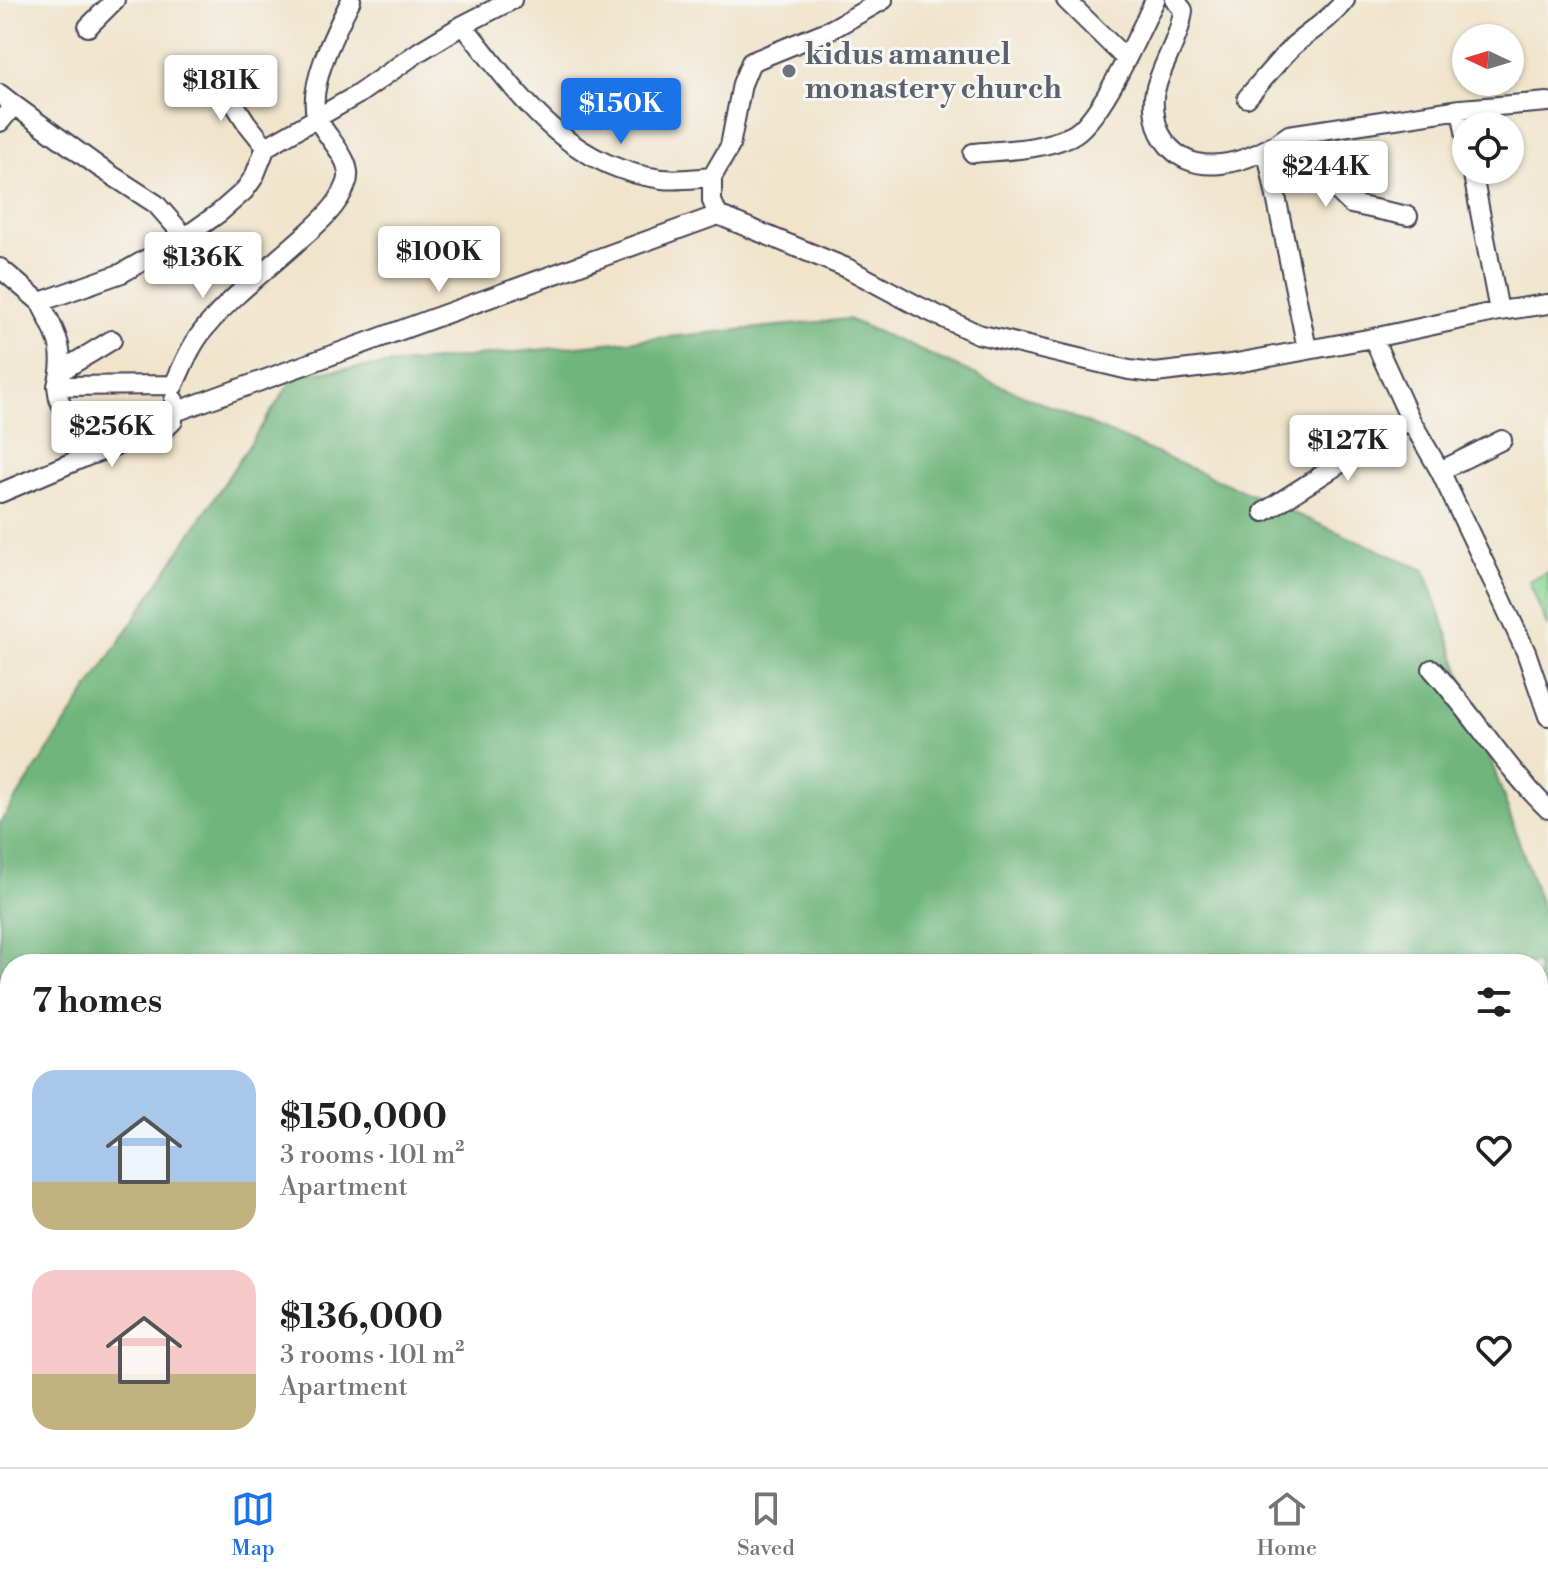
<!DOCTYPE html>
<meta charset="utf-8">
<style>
body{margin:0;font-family:"Libre Bodoni",serif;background:#f2f2f2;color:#202124;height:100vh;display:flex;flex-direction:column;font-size:30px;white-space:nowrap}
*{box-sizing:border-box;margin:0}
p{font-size:26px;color:#757577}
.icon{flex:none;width:44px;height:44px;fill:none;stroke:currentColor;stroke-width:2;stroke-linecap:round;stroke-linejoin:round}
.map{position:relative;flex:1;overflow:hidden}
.details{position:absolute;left:0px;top:954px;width:1548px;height:514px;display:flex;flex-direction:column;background:#fff;border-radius:32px 32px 0 0;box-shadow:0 2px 6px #0004}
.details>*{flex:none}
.needle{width:52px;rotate:274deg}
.buttons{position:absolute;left:1452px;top:24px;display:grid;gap:16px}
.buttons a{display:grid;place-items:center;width:72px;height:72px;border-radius:50%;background:#fff;box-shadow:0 2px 6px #0004;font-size:40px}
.price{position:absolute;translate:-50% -68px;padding:0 18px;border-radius:8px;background:#fff;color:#222;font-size:26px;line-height:52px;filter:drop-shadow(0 2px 4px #0008)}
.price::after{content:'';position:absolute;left:50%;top:48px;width:24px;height:18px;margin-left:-12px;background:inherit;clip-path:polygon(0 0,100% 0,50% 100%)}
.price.on{background:#1a73e8;color:#fff}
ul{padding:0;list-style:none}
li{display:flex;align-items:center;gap:24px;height:200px;padding:0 32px}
li span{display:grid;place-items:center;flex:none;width:224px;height:160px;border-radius:24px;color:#555}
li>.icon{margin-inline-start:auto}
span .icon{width:96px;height:96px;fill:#fffc;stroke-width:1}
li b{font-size:34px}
h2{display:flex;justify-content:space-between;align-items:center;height:96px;padding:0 32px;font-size:34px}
.tabs{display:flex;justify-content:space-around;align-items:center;height:112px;border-top:2px solid #e0e0e0;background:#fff;font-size:22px;color:#757577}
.tabs a{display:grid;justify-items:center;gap:4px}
.tabs .on{color:#1a73e8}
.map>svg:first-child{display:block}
</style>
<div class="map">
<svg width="1548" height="1467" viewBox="0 0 1548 1467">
<rect width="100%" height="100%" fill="#f6f6f2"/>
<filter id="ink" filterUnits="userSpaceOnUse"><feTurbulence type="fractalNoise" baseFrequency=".0125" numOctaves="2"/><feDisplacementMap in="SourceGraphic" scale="16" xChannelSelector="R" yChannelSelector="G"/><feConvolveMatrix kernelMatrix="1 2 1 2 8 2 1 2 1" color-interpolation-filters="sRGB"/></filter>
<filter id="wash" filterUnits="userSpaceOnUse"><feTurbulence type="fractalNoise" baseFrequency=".006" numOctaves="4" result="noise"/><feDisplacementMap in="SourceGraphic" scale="32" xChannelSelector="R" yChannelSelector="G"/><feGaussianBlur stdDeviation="1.8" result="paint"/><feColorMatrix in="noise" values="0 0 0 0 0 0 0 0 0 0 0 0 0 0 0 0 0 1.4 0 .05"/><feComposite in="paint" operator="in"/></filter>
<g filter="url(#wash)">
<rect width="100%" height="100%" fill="#f0e4cb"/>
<path fill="#8ad592" stroke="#567c66" stroke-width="2" d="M1548,572V628L1529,581Z"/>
<path fill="#6fb67c" stroke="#486c5c" stroke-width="2" fill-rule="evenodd" d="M848,319L1425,570L1548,925V1467H0V823L296,374ZM10,964H1538V1458H10Z"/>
</g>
<g filter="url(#ink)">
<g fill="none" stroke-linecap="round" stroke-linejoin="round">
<g stroke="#413f51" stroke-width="22">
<path id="street" d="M883,0L832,29L751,62L742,84L730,146L712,177V201L718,215L847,268L918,306L978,334L1129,370L1155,373L1231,364L1373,338L1410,419L1440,471L1501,598L1526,652L1548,716
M1066,0L1126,59
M1175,0L1183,10C1180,39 1162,63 1155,91C1152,103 1155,122 1160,133C1187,186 1253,162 1289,135L1461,109L1548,102
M463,25C519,95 566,167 662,179C678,181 696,178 712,177
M88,27L115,0
M214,72L246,122L266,147
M0,94L14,105L0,122
M1247,98C1263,80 1276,63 1293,46C1310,31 1331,19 1345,0
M14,105L99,167L156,204L185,237
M1461,109L1466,137
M1289,135L1303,157L1351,204L1408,216
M1267,152L1307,349
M973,153C1005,150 1041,150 1071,136C1101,122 1139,32 1155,0
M1472,170L1499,311
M0,268L40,302L122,273L185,237L219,213L244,191L254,177L266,147L357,95L420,51L463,25L512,0
M40,302C56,334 67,349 57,386L174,385C183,365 191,344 206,327C232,296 265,271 295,244C314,227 337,209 346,185C357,161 323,136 316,115C308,83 337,28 351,0
M1373,338L1499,311L1548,304
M61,371L112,340
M57,386L59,399L85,457L166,428L173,421L174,400
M175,412L718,215
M1440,471L1502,440
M0,493L85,457
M1264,512L1410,419
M1432,669C1473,714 1505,767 1548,809"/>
</g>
<use href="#street" stroke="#fff" stroke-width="18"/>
</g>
</g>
<circle fill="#6b7280" stroke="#f6f6f2" stroke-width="3" cx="789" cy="71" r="8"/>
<g text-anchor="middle" stroke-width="6" stroke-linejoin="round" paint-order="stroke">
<g font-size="30" font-weight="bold" fill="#5b616d" stroke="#f6f6f2" text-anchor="start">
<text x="805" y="64">kidus amanuel<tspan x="805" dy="34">monastery church</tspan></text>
</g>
</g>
</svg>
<div class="buttons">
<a><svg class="needle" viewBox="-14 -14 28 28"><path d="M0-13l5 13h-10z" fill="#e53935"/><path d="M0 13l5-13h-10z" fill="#757577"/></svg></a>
<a><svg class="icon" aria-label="locate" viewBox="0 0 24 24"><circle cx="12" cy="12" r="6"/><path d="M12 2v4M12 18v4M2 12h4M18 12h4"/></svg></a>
</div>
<b class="price" style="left:221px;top:123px">$181K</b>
<b class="price on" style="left:621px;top:146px">$150K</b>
<b class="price" style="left:1326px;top:209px">$244K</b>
<b class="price" style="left:439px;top:294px">$100K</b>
<b class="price" style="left:203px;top:300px">$136K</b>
<b class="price" style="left:112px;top:469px">$256K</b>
<b class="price" style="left:1348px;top:483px">$127K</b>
<section class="details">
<h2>7 homes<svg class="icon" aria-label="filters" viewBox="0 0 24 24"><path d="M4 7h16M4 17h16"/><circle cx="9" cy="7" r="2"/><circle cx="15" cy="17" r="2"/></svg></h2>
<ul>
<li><span style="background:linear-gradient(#a9c7e8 70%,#c2b280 0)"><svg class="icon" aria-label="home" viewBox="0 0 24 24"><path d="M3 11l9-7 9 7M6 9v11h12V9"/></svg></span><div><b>$150,000</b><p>3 rooms · 101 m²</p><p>Apartment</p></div><svg class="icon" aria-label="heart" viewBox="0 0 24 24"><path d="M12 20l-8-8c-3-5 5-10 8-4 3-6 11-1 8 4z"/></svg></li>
<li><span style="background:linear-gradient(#f6c9c9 65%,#c2b280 0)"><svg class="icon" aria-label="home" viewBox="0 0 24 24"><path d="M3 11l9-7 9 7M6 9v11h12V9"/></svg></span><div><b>$136,000</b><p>3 rooms · 101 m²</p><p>Apartment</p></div><svg class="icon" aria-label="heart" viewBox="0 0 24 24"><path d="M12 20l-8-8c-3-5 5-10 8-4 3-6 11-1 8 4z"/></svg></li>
</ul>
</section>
</div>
<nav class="tabs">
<a class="on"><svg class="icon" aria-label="map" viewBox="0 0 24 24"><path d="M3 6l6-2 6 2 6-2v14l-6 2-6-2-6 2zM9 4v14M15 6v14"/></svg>Map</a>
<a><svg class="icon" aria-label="saved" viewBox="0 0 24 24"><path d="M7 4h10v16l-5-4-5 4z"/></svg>Saved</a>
<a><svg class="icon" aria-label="home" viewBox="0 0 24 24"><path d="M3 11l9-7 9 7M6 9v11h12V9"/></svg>Home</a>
</nav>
